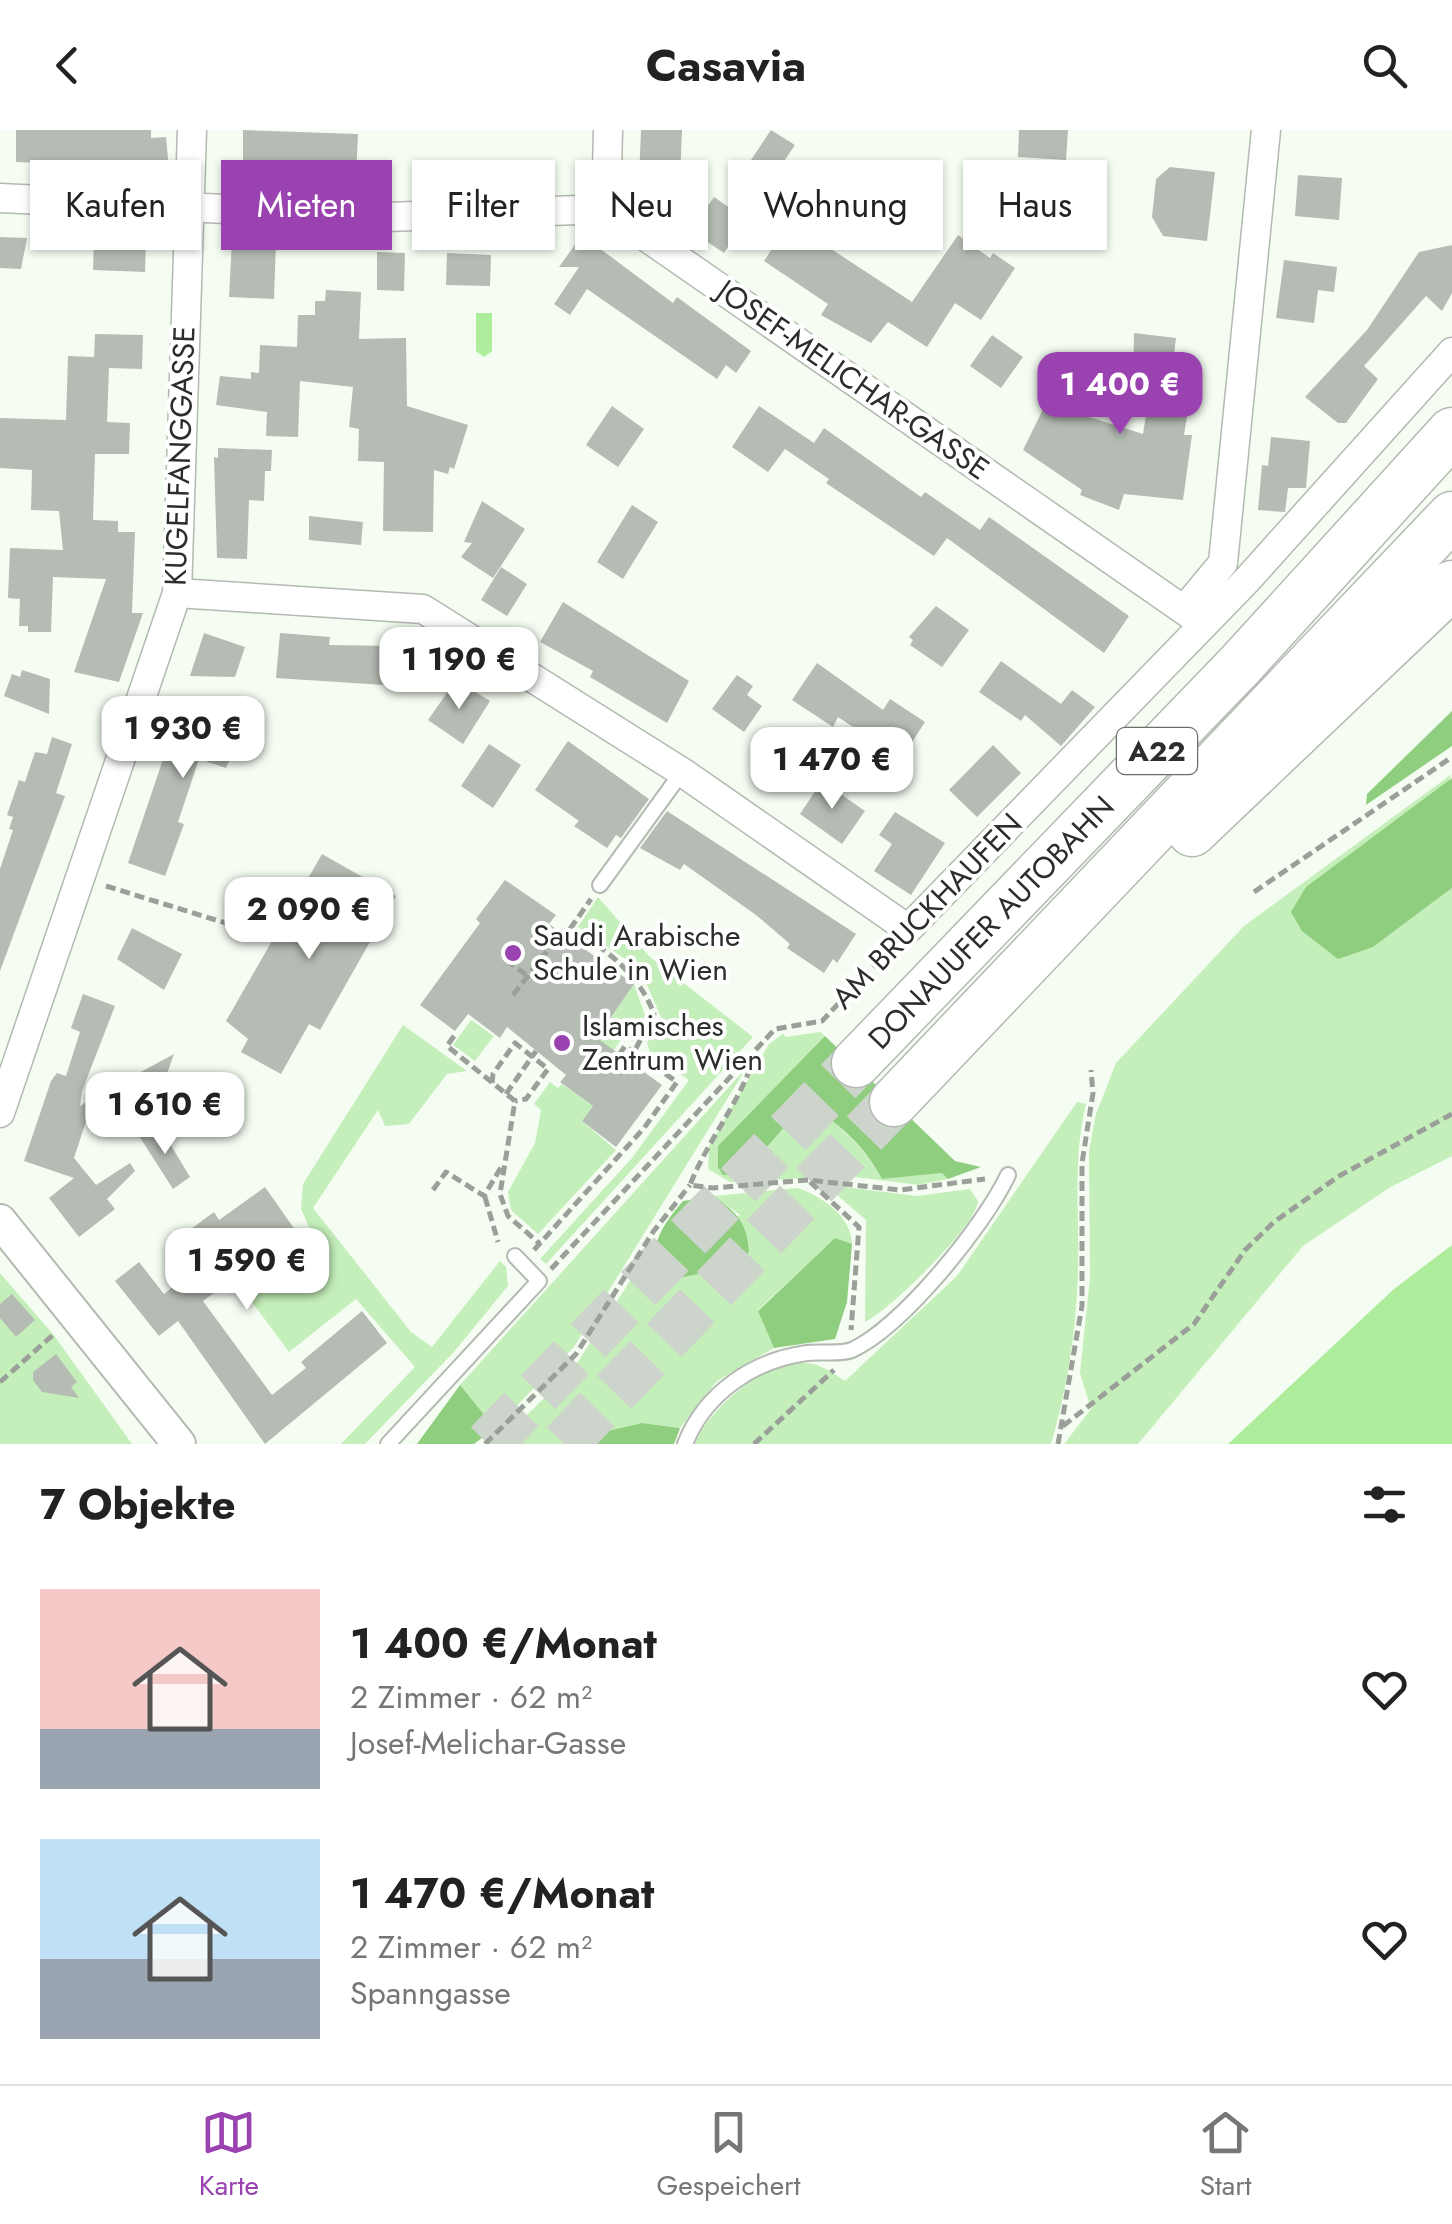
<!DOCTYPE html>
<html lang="de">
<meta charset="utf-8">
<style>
body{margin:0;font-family:Jost,sans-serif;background:#f6f6f6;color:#222;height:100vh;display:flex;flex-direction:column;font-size:38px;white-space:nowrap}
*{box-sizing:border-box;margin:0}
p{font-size:32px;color:#767676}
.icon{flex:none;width:55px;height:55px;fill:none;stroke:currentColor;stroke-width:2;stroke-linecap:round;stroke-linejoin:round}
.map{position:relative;height:1314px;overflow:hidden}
.details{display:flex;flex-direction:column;background:#fff;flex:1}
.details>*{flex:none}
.banner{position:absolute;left:30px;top:30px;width:1392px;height:90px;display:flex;gap:20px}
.price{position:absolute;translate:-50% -85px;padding:0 22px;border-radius:20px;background:#fff;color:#222;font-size:32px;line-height:65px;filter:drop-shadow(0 2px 5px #0008)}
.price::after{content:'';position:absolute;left:50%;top:60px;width:30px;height:22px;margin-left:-15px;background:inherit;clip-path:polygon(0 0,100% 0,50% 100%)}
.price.selected{background:#9a43b0;color:#fff}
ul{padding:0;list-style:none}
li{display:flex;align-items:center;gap:30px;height:250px;padding:0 40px}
li span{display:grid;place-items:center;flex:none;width:280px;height:200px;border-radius:0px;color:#555}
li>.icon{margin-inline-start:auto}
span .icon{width:120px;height:120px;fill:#fffc;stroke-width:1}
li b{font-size:42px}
h2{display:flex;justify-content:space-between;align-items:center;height:120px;padding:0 40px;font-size:42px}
.tag{padding:0 35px;border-radius:0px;background:#fff;box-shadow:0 2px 8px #0004;font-size:35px;line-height:90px}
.tag.selected{background:#9a43b0;color:#fff}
header{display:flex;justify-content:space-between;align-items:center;height:130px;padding:0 40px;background:#fff;font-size:45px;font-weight:700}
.menu{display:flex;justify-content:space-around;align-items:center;height:140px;border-top:2px solid #e0e0e0;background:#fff;font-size:28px;color:#767676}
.menu a{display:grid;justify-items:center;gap:5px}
.menu .selected{color:#9a43b0}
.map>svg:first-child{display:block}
</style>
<header><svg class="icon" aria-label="back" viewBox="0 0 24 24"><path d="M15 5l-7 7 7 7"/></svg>Casavia<svg class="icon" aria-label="search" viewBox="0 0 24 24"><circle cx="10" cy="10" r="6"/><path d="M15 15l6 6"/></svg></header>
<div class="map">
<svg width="1452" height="1314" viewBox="0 0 1452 1314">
<rect width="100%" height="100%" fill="#f5fdf3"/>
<path fill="#c5efba" d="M1452,644L1373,817L1452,758V1026L1389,1058L1303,1116L1138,1314H1064L1091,1279L1080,1243L1090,1147L1089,1021L1096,984L1116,933L1244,796Z
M598,767L649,826L753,907L546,1134L540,1129L632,1028L689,950L650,922L647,913L661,887L640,839L578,797Z
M634,854L645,885L633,911L624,905L605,933L595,912Z
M471,890L494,906L475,931L453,915Z
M403,895L467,941L447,944L409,994L385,996L378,980L313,1078L411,1202L432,1217L500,1131L506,1137L508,1156L453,1223L365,1314H341L415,1237L356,1169L289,1222L249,1168L319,1119L301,1079L303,1054Z
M820,902L825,906L719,1016L746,1044L747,1022L756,1012L767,1017L805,973C839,994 862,1014 882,1049L942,1043L948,1049L919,1055L847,1046L730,1052L708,1039L709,1016L769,914L784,903L785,907Z
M747,937L574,1217L495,1298L460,1255Z
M550,952L558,958L562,954L593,976L582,991L616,1020L538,1104L511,1080L508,1062L535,1013L541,980L534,974Z
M1077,972L1086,974C1072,1031 1080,1087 1078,1145C1076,1202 1067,1259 1051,1314H695C709,1279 761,1234 801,1233C819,1232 831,1242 845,1251L957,1146Z
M845,1057L917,1066L970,1059L978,1071C976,1096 889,1181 865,1192L866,1090L829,1058Z
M797,1058C821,1065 852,1087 852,1114L834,1109L758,1180L774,1218L717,1251L680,1298L642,1293L603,1302L583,1314H497L572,1241L657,1109L654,1126L740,1085L714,1066Z
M0,1143L53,1204L132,1314H0Z"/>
<path fill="#8fce7e" d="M1452,581V616L1366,675L1367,664Z
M1452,648V758L1373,817L1338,829L1302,801L1291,782L1306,757Z
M825,906L955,1031L981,1037L948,1049L942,1043L882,1049C863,1014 840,994 805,973L767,1017L756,1013L748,1022L746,1044L723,1045L718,1037V1016Z
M714,1066C737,1083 747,1092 749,1122L730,1138L667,1150C641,1125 663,1094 683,1071Z
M835,1108L852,1114L847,1172L835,1209L774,1218L758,1181Z
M460,1255L495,1298L474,1314H417Z
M642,1293L680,1298L674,1314H583L603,1302Z"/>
<path fill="#acec9b" d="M476,183H492V221L484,227L476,221Z
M1452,1115V1314H1228L1394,1159Z"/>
<path fill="#b5bcb3" d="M16,0H151V8L166,7L169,39L16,32Z
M243,0L358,4L356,47L309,46V40L298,37L243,35Z
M641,0H682L680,50L639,49Z
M771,0L795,15L772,49L749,33Z
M1019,0H1068L1066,30L1018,27Z
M1170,37L1215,42L1207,111L1163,106L1152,87L1156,49Z
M1298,45L1342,48L1339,90L1295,86Z
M714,67L746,89L724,123L691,101Z
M790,92L912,172L958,105L990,128L993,123L1015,138L981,190L955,173L927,217L888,192L871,213L821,185L828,174L764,131Z
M0,107L27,108L21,139L0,138Z
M94,108L146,111L145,142L93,140Z
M579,109L585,113L587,109L673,173L677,167L751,221L736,243L726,235L717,249L587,159L570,185L554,174L579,137H559Z
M232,110L276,112L274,169L229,167Z
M1452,115V163L1442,181L1426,166L1364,236L1378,249L1346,293H1338L1305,267L1367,200L1419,122Z
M377,122L405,123L404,161L377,160Z
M447,123L491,125L490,156L446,155Z
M1284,130L1337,137L1334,162L1318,160L1314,193L1276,188Z
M326,160L361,162L359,209L406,208L407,276L468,295L454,339L450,337L448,344L434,340L433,402L383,401L384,332L358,331L359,299L349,297L353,257L300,251L298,307L266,306L267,282L216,275L220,246L251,249V242L259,243L260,215L297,217L298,185H315V171H325Z
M1134,203L1176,208L1168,271L1189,274L1184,305H1192L1183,370L1124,364L1119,380L1080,365L1082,360L1023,320L1054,257L1091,278L1089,287L1143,304L1151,254L1133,252Z
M95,204L143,205L142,239L109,238L107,292L130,293L129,324H95L93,390L118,391V402H135L132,483H143L119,552L74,542L106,449L53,447L51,502H28V496H19L20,469L8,468L10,418L63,420L59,381L31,380L32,340L0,338V288L66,290L68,226L94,227Z
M992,205L1023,227L1001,258L970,236Z
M612,276L644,299L618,337L586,315Z
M759,276L814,313L824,298L921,367L925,362L980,400L989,387L1129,486L1104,523L947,408L934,426L826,353L829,349L785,319L768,342L732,317Z
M1271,307L1310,311L1306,358H1288L1285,382L1258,380L1262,335L1268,336Z
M218,318L272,320L271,341H265L264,371L249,370L247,429L217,428L214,327L218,328Z
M482,371L525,399L493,448L461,427L472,413L464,412Z
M632,375L658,392L623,449L597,432Z
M309,386L363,392L361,415L309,410Z
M501,437L527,454L507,486L481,470Z
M563,472L689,551L667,593L590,547L593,541L540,512Z
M936,476L969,500L942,537L910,515L913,510L909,507Z
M204,503L245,517L235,547L190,546Z
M280,503L330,507L329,515L400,516L399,556L276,548Z
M1001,531L1061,574L1072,560L1095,577L1061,616L1025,585L1021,591L979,562Z
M817,533L883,580L890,569L925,592L907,620L902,617L897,626L838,587L833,597L792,570Z
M22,540L50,549L49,584L4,566L12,544L20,547Z
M737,545L753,556L747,565L762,576L744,602L712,579Z
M456,550L490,571L463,614L428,590Z
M214,573L249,585L226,638L199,629L178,692L184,694L165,746L128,733L179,582L207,592Z
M52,607L72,614L56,663L65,666L0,841V739L13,700L9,699L13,687L7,685L19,650L25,652L35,622L47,624Z
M568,611L649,669L621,708L616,705L607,718L574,696L579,691L535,660Z
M489,614L521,635L493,678L461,656Z
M993,615L1021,643L977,687L949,660Z
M822,651L865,681L842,714L800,684Z
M667,681L856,804L837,833L833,829L824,843L787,818L790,814L756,785L684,734L680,740L640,718Z
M895,682L945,713L911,765L874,741L892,714L879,705Z
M322,724L396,766L320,900L309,894L281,944L241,922L248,909L226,891Z
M505,750L556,785L549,794L634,854L597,908L662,955L616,1017L582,991L593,976L560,952L566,945L507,897L500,908L468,884L455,901L420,875L480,793L476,789Z
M132,798L182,824L164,860L117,829Z
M83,864L115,876L82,961L80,976L94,967L74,1028L96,1055L130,1033L135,1041L107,1069L115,1079L79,1107L49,1068L74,1048L24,1031L51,951L57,943L66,946L80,902L71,898Z
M174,924L155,978L137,944Z
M132,995L159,1008L163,1002L190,1047L173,1059Z
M265,1057L305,1114L276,1135L268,1123L203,1171L272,1265L306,1238L301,1232L362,1181L387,1213L265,1314L178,1191L159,1206L115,1151L139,1132L164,1164L196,1138L176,1110L214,1082L219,1090Z
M12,1164L35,1190L16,1207L0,1188V1174Z
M56,1224L77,1252L71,1257L79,1268L42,1262L33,1250V1242Z"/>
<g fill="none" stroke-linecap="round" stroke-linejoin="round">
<path stroke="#cdd4cb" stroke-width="48" stroke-dasharray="48 24" stroke-linecap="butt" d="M488,1314L856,933
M564,1314L894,972"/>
<g stroke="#b2bab1" stroke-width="18">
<path id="service" d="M600,755L682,642
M388,1314L539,1151L515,1126
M685,1314C705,1263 754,1230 807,1223C820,1221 839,1225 852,1220C903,1196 984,1096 1008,1045"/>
</g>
<g stroke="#b2bab1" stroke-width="31">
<path id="minor" d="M0,68L387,87L606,79L1204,494
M606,79L608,0
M177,463L423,479L682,642L908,799L1247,450L1452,222
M1184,480L1223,433L1266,0
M0,983L177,463L192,0"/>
</g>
<g stroke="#b2bab1" stroke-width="36">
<path id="tertiary" d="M0,1091L179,1314"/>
</g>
<g stroke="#b2bab1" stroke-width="51">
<g id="motorway">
<path d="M1192,702L1452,455"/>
<path id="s1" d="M856,933L1240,535L1452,302"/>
<path d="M894,972L1452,386"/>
</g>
</g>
<path stroke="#9aa099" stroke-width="5" stroke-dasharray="10 5" stroke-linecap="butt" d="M106,756L232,795
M1254,762L1452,627
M570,799L591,769
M539,808L551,817
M506,830L528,846
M513,865L562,802L570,799C607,818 640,846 654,884L634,922
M454,906L447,916L515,971L500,1064L508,1086L540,1114
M755,924C742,970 708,1009 690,1055L713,1058L808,1050L900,1060L985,1049
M492,953L493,944L515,913L548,939L526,969L515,971
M506,964L536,921
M810,1052L859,1097L851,1200
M433,1060L446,1042L484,1066L503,1034
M485,1067L498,1112
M534,1120L644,998L677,952L625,916L611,937
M551,1139L775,899L822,891L893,816
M0,1252L54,1204
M1063,1296L1194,1194L1245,1120L1274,1092L1339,1046L1452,984
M485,1314L576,1224L653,1102L690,1055
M754,1314L834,1240
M1058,1314L1082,1176V1033L1093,963L1091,940"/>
<use href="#service" stroke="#fff" stroke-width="14"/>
<use href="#minor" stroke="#fff" stroke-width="28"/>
<use href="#tertiary" stroke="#fff" stroke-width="32"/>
<use href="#motorway" stroke="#fff" stroke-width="48"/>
</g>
<g fill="#9a43b0" stroke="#fff" stroke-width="4">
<circle cx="513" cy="823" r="10"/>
<circle cx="562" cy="913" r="10"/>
</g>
<g text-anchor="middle" stroke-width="8" stroke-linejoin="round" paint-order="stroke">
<rect fill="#fff" stroke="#6b6d6a" stroke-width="2.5" x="1117" y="598" width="80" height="46" rx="8"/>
<g font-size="28" font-weight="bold" fill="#2b2e2a">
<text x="1157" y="631">A22</text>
</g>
<g font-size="30" fill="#2b2e2a" stroke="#fff">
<text transform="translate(853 250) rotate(35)" y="10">JOSEF-MELICHAR-GASSE</text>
<text transform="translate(180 326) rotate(-88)" y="10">KUGELFANGGASSE</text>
<text transform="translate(927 781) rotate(-46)" y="10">AM BRUCKHAUFEN</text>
<text dy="10" stroke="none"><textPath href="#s1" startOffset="195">DONAUUFER AUTOBAHN</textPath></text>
</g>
<g font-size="30" fill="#2b2e2a" stroke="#fff" text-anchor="start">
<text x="533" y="816">Saudi Arabische<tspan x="533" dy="34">Schule in Wien</tspan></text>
<text x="582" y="906">Islamisches<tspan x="582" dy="34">Zentrum Wien</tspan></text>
</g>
</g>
</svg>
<b class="price selected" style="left:1120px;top:307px">1 400 €</b>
<b class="price" style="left:459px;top:582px">1 190 €</b>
<b class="price" style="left:183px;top:651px">1 930 €</b>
<b class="price" style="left:832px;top:682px">1 470 €</b>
<b class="price" style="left:309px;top:832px">2 090 €</b>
<b class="price" style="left:165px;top:1027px">1 610 €</b>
<b class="price" style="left:247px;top:1183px">1 590 €</b>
<div class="banner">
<a class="tag">Kaufen</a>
<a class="tag selected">Mieten</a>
<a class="tag">Filter</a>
<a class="tag">Neu</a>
<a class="tag">Wohnung</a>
<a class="tag">Haus</a>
</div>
</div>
<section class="details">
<h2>7 Objekte<svg class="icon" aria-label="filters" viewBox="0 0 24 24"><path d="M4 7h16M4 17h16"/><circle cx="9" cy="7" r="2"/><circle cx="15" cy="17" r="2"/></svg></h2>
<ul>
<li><span style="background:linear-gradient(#f6c9c9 70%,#9aa5b1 0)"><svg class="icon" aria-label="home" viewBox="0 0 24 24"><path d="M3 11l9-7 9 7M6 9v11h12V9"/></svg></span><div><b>1 400 €/Monat</b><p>2 Zimmer · 62 m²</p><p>Josef-Melichar-Gasse</p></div><svg class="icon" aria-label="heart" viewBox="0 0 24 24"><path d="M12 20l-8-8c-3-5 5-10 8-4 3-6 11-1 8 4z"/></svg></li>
<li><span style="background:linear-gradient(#bfe0f5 60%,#9aa5b1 0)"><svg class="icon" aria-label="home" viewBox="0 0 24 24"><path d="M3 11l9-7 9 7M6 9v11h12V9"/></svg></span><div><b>1 470 €/Monat</b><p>2 Zimmer · 62 m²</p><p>Spanngasse</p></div><svg class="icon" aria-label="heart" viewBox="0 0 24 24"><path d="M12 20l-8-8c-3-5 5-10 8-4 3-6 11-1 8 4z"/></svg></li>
</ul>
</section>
<nav class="menu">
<a class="selected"><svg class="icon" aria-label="map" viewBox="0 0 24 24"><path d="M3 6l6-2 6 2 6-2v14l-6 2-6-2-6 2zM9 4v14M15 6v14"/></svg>Karte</a>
<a><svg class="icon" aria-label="saved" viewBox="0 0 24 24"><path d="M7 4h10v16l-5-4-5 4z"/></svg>Gespeichert</a>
<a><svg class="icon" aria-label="home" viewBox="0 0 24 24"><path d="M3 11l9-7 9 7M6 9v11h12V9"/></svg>Start</a>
</nav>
